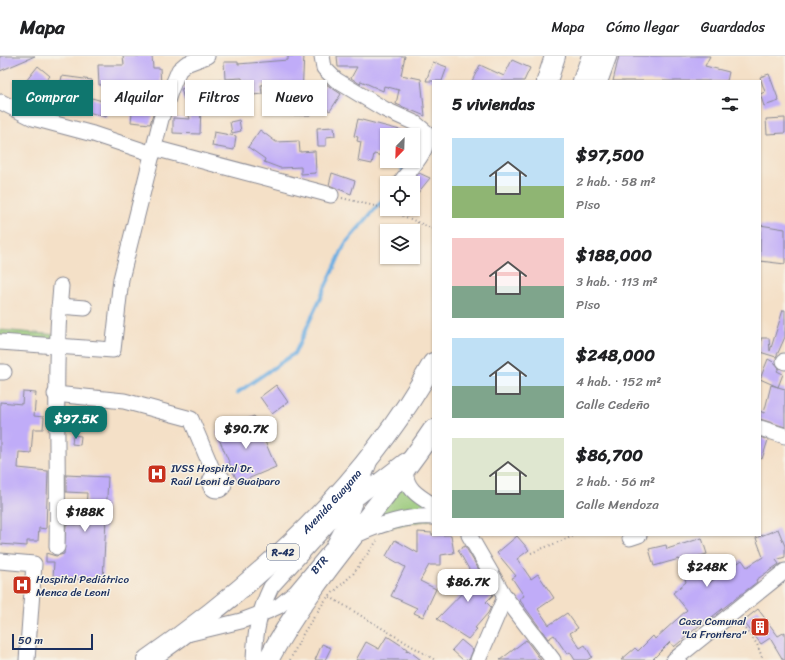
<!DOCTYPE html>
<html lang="es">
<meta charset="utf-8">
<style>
body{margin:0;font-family:Sriracha,sans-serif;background:#f6f6f6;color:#202124;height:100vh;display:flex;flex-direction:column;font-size:15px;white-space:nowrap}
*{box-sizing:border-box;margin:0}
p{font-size:13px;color:#757577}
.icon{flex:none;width:22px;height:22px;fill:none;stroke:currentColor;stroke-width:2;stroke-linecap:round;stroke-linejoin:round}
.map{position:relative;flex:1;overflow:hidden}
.sheet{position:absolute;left:432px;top:24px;width:329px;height:456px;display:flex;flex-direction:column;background:#fff;border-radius:0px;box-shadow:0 1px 3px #0004}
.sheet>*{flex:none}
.hud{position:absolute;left:12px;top:24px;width:360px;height:36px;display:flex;gap:8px}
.needle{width:26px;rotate:203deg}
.fabs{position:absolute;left:380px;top:72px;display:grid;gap:8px}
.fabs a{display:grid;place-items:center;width:40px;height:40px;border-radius:0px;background:#fff;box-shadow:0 1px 3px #0004;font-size:20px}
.scale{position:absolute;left:12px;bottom:10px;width:81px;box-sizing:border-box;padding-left:4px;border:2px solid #1b2f5e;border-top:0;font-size:11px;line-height:14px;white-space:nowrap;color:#1b2f5e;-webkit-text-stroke:3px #f7f3e8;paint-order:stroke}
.price{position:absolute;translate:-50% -34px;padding:0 9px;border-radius:8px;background:#fff;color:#222;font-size:13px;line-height:26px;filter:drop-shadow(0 1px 2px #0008)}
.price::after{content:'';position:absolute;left:50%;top:24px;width:12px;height:9px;margin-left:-6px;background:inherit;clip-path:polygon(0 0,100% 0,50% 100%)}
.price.current{background:#0f766e;color:#fff}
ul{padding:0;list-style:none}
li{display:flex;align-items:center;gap:12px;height:100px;padding:0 20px}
li span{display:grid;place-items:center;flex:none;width:112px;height:80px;border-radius:0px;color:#555}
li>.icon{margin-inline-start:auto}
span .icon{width:48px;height:48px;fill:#fffc;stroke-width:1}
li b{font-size:17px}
h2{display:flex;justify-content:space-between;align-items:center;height:48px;padding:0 20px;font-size:17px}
.chip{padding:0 14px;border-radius:0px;background:#fff;box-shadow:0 1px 3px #0004;font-size:14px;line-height:36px}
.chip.current{background:#0f766e;color:#fff}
header{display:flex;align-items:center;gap:24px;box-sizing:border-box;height:56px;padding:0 20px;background:#fff;border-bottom:1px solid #e0e0e0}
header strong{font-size:19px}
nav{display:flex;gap:22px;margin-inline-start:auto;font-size:14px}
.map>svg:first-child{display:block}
</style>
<header>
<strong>Mapa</strong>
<nav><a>Mapa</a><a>Cómo llegar</a><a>Guardados</a></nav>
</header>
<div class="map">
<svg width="785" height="604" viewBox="0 0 785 604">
<rect width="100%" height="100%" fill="#f7f3e8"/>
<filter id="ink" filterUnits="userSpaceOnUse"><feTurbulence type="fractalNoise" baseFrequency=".025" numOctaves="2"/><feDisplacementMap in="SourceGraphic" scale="8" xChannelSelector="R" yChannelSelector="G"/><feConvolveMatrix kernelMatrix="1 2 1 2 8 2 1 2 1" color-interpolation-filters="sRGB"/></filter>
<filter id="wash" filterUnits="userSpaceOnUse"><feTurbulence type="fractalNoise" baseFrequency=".012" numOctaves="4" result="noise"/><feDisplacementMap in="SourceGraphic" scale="16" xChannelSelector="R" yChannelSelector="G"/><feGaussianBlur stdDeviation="0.9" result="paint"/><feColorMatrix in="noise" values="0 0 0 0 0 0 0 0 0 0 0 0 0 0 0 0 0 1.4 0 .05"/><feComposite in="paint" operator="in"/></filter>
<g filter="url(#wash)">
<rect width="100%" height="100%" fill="#f4e0c7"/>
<path fill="#97c878" stroke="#597c6b" d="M0,274L57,279L56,290L0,286Z
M406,412L433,463L367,476Z"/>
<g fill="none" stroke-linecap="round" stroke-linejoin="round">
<path stroke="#6eafe2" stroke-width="3.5" d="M413,92L419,80
M402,114L406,105
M237,337L295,297L345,188L387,139"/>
</g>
<g id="blocks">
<path fill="#c0acf8" d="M0,0H35L0,15Z
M123,0H152L153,12H160L161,29H158V44L150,68L131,66L133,48H130L129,28L99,29L98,9H124Z
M288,0H304L302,37H320L326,28L341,38L330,55L311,44L310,59H292V26L261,29L262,38L244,40L242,22L225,23L224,6H238V8L288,4Z
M337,0H405L401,19L421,23L425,60L396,48L399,34L384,30L383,35L361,25L360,28L351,22L357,11H338Z
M619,0H710L705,10L729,16L727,25H613Z
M512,4L530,12L524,25H472L480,9L504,20Z
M433,6L447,11L442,25H426Z
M38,10L50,20L34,39L22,30Z
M769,18L779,45L764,50L760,38L765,36L760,21Z
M62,20L92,24V29L60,30Z
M220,24L225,45L201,50L200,78L173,77V62L190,63L181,33Z
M92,42L109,47L106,61L88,56Z
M785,62V77L767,78L766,63Z
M358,63L408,76V79H387V101L374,98L372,108L358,105L361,86L357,85L358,81L354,80Z
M239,64L241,75L232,77L230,66Z
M334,71L335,80L326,81V90H318L317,72Z
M260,74L276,86L299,85L300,96L315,95L316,117L301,118V111L280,112L264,106L265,103L248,91Z
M214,76L236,80L234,94L212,90Z
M332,117L355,125L351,138L329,129Z
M419,117L430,122L413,143V127H411Z
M760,169L785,173V208L760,205Z
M783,254H785V281L777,299L776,301L760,296L761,282H769L770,295Z
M768,303L775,307L779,312L777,315L783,318L778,331L760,323Z
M276,329L288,346L272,358L260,341Z
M771,329L785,333V371L760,363V355L764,357Z
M23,336L36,337L34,360L44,361L43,373H33L31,397L19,396L18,412L48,415L46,473L39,472L38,485H27V490L0,488V346L22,348Z
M254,360L276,411L238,427L216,376Z
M73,379L81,380L80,389L72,388Z
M760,381L768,384L762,403L760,402Z
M66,419L108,421L103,525L53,521L54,506H46V497L56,500L64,498L66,468L85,469L87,437L66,436Z
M778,473L785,490V501L776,504L779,508L756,524L757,526L708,564L707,563L674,591L670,586L652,604H621L635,592L638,595L653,580L655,583L687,554L673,537L686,526L679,503L654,510L649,493L666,489L667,493L702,482L707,498L696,501L702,520L709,527L742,504L747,511L763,501L756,482Z
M418,476L432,477V479H451L454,497L441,499V509H429L420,525L436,533L423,561L414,557L417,552L391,540L405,511L386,500L395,484L418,497Z
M517,480L529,494L517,503L531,523L538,518L554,542L538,553L549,569L567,557L578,572L570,577L580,592L585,589L592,601L587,604H575L570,596L567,598L554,579L548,583L519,543L524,540L512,522L516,520L497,497Z
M465,490L482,519L476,523L493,539L486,546L491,551L488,557L475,572L477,573L468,583L437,563L469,530L465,526L473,520L458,494Z
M758,553L778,580L785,576V604H783L770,582L761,588L743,565Z
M387,580L407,593L406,596L408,594L421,604H356L366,586L379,593Z
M461,584L473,594L469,604H463L452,594Z
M526,584L541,604H500Z
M322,588L331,592L325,604H315Z"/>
</g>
</g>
<g filter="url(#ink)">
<use href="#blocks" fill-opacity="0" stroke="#888892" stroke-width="1"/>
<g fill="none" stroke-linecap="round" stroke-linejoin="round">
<g stroke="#888892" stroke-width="17">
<g id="minor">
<path d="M322,0L324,12L336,24L384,53L415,67L427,77C430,94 410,113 400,127"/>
<path d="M600,25L609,0"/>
<path d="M1,46L33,62L93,78L153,98"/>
<path d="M154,92L331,139"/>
<path d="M59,250L85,252"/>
<path d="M0,286L113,294L121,223L161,63L171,33L179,14L186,8L207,0"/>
<path d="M784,305L785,306"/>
<path d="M0,316H4"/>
<path d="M55,338L124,345L191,363L215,420"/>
<path d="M760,372L785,380"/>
<path d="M406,412C403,431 418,440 433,449"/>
<circle cx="217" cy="427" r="7"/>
<path d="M469,479L505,541L553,604"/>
<path d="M354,480C378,469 406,459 433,461"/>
<path d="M630,482L639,479"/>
<path d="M57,491C59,404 53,317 61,230"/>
<path d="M0,505L34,508L27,604"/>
<path id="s1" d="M187,578L241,565L268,555L279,550L296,536L332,493L348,463L369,407"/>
<path d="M254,604C255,576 259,556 271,531L340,455L405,405"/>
<path d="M478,604L505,541"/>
<path d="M674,604L785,515"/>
</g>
</g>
<g stroke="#888892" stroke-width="22">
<g id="major">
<path d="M547,25L555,0"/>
<path d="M583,25L592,0"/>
<path id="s2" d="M147,604C261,525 365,429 433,307"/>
<path d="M268,604C313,520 380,453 433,374"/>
</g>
</g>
<path stroke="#888892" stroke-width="2" stroke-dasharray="1 3" stroke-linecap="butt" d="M342,142L387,153
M385,152L387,148
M388,153L433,173
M531,497L576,479
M330,541L435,604
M740,567L757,588L763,604
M290,604L304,576L326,543L353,518L377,485"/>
<use href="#minor" stroke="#fff" stroke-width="15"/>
<use href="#major" stroke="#fff" stroke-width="20"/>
</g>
</g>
<defs>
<g id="hospital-square" transform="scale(1)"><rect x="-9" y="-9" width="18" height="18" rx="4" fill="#c8321e" stroke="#f7f3e8"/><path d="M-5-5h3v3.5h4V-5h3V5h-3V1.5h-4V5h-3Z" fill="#fff"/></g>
<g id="building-square" transform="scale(1)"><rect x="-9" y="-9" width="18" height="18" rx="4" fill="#c8321e" stroke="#f7f3e8"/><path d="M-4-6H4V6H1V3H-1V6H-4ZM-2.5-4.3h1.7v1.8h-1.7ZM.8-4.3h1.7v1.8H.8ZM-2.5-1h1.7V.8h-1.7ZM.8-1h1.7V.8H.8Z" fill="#fff"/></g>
</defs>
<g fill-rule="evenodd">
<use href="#hospital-square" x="157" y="418"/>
<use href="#hospital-square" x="22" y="529"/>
<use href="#building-square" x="760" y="571"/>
</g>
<g text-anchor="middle" stroke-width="3" stroke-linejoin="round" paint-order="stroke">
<rect fill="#f7f3e8" stroke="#5d6a87" stroke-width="1" x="267" y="488" width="32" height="16" rx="3"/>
<g font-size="10" font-weight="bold" fill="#1b2f5e">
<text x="283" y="500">R-42</text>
</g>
<g font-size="11" fill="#1b2f5e" stroke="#f7f3e8" text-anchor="start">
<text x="171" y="416">IVSS Hospital Dr.<tspan x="171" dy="13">Raúl Leoni de Guaiparo</tspan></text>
<text x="36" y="527">Hospital Pediátrico<tspan x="36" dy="13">Menca de Leoni</tspan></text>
<text x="746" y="569" text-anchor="end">Casa Comunal<tspan x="746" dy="13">"La Frontera"</tspan></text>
</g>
<g font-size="11" fill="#1b2f5e" stroke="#f7f3e8">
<text dy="4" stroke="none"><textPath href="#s2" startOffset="244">Avenida Guayana</textPath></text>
<text dy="4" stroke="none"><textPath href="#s1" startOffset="154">BTR</textPath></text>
</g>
</g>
</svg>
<div class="fabs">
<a><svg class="needle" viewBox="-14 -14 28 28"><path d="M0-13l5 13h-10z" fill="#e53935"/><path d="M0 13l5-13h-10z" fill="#757577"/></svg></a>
<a><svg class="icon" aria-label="locate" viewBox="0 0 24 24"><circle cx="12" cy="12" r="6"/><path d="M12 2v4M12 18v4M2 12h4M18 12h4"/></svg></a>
<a><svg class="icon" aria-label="layers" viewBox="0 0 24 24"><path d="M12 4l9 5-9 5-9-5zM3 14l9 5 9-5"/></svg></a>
</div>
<div class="scale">50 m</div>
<b class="price current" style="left:76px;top:384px">$97.5K</b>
<b class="price" style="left:246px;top:394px">$90.7K</b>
<b class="price" style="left:85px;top:477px">$188K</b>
<b class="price" style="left:707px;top:532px">$248K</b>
<b class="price" style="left:468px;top:547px">$86.7K</b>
<div class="hud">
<a class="chip current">Comprar</a>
<a class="chip">Alquilar</a>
<a class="chip">Filtros</a>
<a class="chip">Nuevo</a>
</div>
<section class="sheet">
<h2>5 viviendas<svg class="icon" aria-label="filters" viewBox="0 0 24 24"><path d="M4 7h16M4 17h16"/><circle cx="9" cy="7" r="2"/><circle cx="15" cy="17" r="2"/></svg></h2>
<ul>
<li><span style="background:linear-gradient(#bfe0f5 60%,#8fb573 0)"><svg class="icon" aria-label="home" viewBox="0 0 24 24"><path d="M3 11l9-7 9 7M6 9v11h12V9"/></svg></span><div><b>$97,500</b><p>2 hab. · 58 m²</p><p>Piso</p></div></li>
<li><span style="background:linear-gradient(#f6c9c9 60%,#7fa58c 0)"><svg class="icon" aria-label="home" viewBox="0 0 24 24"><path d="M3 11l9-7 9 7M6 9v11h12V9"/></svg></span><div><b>$188,000</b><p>3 hab. · 113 m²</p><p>Piso</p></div></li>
<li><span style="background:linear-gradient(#bfe0f5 60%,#7fa58c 0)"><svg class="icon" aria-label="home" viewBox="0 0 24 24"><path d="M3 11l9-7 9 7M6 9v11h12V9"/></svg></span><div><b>$248,000</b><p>4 hab. · 152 m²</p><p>Calle Cedeño</p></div></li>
<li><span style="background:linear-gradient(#dfe7d0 65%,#7fa58c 0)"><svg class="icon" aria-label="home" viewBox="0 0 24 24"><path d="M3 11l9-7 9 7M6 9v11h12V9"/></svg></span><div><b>$86,700</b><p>2 hab. · 56 m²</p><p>Calle Mendoza</p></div></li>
</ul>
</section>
</div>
